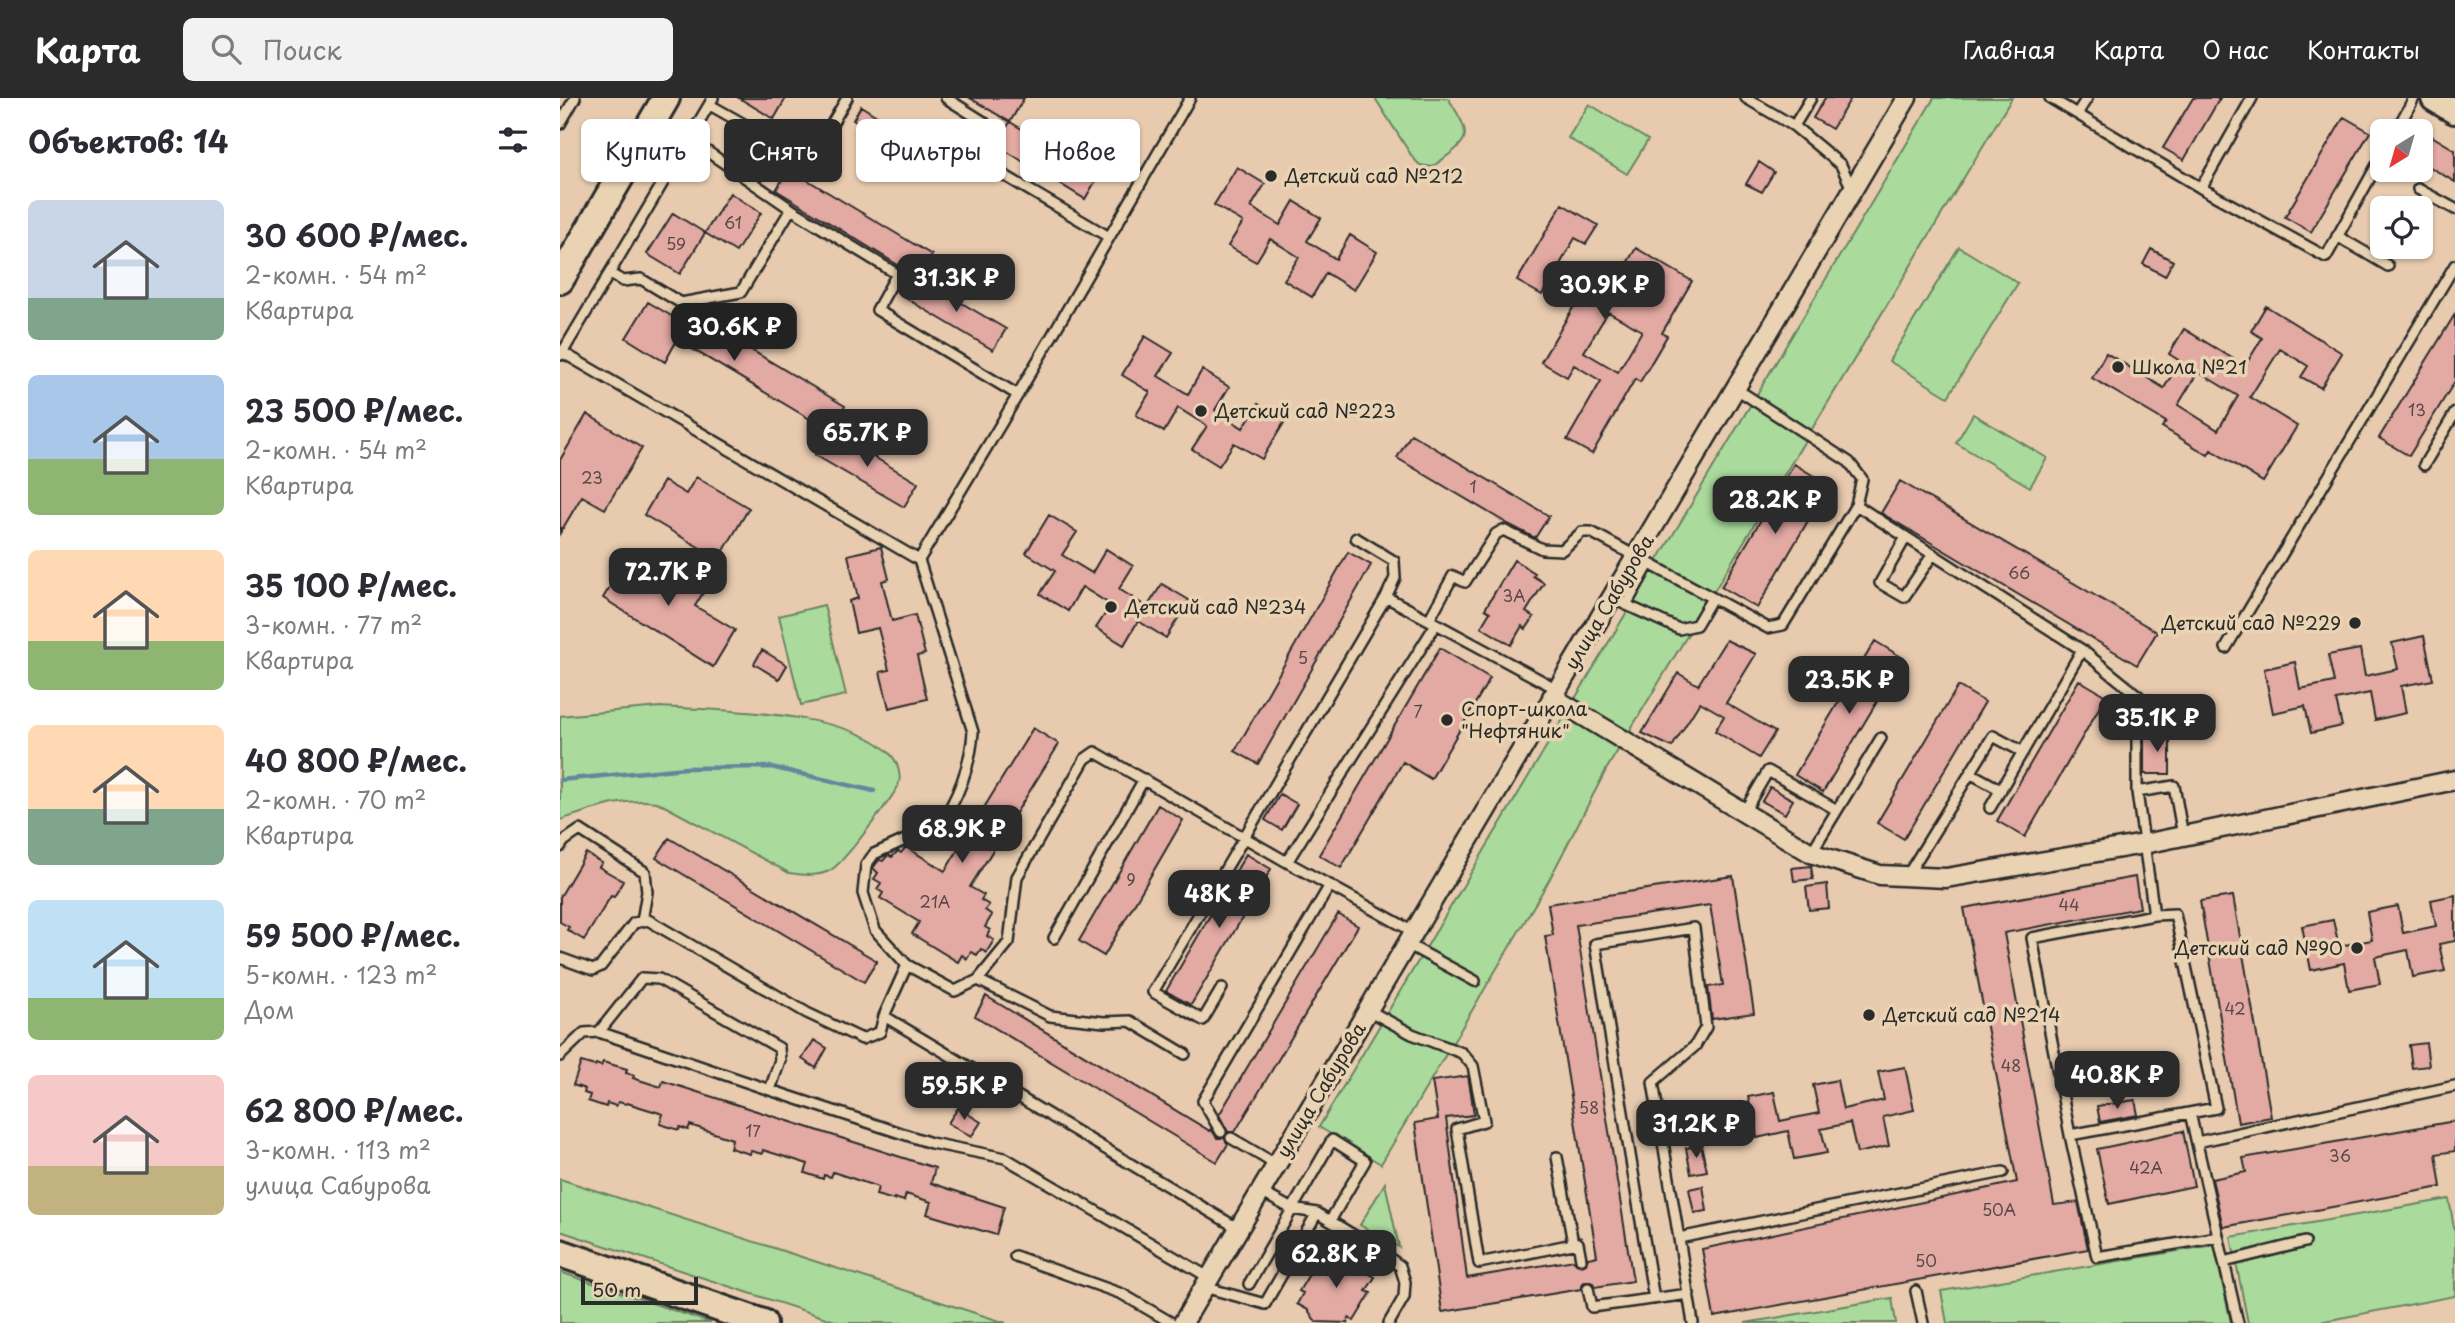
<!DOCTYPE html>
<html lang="ru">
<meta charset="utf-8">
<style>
body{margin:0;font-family:"Playpen Sans",sans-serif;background:#f2f2f3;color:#2b2b33;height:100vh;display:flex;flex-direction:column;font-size:26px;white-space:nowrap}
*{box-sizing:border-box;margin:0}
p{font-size:23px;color:#7c7c81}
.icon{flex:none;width:38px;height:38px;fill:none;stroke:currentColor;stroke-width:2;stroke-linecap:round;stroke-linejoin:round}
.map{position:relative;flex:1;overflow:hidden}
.details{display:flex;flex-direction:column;background:#fff;width:560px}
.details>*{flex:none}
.hud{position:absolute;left:21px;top:21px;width:665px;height:63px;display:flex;gap:14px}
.needle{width:46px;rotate:217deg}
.controls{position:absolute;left:1810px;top:21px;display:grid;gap:14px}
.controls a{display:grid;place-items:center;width:63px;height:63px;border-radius:10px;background:#fff;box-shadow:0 2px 5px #0004;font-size:35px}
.scale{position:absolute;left:21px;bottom:18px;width:117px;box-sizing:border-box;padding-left:7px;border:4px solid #2b2b2b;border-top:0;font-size:19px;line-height:24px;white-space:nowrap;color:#2b2b2b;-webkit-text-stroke:5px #e9d3b2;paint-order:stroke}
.price{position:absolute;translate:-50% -60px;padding:0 16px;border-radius:14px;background:#2b2b2b;color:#fff;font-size:23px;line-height:46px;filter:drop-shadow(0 2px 4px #0008)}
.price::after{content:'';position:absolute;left:50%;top:42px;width:21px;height:16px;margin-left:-10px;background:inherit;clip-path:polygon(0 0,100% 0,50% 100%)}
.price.selected{background:#222;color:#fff}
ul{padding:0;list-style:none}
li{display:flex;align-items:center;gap:21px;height:175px;padding:0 28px}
li span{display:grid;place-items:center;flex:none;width:196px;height:140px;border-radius:10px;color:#555}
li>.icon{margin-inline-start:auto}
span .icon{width:84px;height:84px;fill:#fffc;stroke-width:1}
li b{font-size:30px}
h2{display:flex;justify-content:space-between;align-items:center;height:84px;padding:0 28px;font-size:30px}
.tag{padding:0 24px;border-radius:10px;background:#fff;box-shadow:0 2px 5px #0004;font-size:24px;line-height:63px}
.tag.selected{background:#2b2b2b;color:#fff}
header{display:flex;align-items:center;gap:42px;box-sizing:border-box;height:98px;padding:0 35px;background:#2b2b2b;color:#fff}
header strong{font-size:33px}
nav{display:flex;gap:38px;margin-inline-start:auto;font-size:24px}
.search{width:490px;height:63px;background:#f2f2f3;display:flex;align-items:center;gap:18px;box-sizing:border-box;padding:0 24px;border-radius:10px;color:#7c7c81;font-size:26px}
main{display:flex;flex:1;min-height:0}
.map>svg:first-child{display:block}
</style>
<header>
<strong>Карта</strong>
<div class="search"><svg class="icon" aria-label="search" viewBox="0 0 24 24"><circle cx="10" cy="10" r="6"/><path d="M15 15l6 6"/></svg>Поиск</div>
<nav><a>Главная</a><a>Карта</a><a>О нас</a><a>Контакты</a></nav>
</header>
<main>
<section class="details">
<h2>Объектов: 14<svg class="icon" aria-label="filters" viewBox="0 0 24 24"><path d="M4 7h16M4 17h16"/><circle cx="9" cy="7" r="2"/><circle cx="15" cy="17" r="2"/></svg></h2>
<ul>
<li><span style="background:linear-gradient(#c9d6e8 70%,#7fa58c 0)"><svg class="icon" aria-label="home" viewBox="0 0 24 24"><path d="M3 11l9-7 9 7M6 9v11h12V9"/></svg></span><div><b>30 600 ₽/мес.</b><p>2-комн. · 54 m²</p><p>Квартира</p></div></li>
<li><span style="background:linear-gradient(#a9c7e8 60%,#8fb573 0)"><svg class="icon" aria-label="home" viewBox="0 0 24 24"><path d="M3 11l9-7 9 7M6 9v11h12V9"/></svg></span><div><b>23 500 ₽/мес.</b><p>2-комн. · 54 m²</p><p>Квартира</p></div></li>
<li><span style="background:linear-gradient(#ffd9b3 65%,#8fb573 0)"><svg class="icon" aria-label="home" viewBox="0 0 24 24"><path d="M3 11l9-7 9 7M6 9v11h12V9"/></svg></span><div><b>35 100 ₽/мес.</b><p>3-комн. · 77 m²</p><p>Квартира</p></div></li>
<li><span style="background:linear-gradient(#ffd9b3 60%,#7fa58c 0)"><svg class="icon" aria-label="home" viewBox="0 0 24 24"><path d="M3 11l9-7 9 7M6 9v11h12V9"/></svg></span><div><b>40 800 ₽/мес.</b><p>2-комн. · 70 m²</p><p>Квартира</p></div></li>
<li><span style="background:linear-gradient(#bfe0f5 70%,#8fb573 0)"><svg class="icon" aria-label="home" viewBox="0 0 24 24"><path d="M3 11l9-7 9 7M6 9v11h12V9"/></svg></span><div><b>59 500 ₽/мес.</b><p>5-комн. · 123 m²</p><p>Дом</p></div></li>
<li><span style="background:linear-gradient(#f6c9c9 65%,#c2b280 0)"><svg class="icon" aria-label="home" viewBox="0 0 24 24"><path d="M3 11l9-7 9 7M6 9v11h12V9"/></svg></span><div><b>62 800 ₽/мес.</b><p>3-комн. · 113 m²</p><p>улица Сабурова</p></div></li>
</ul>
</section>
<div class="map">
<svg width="1895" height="1225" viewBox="0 0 1895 1225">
<rect width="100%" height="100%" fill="#e8cbaf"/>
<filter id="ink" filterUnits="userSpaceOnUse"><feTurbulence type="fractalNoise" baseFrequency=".0143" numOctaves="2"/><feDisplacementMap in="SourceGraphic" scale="14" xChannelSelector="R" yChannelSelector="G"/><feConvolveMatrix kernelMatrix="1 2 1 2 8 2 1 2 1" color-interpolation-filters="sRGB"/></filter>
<g filter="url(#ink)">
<path fill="#aadb9c" stroke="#6a8364" stroke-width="2" d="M815,0H888C914,41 911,41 872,69L860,67L853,60Z
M1374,0H1452L1046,672L988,784L821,1066L759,1029Z
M1029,6L1088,42L1067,76L1008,40Z
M1399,149L1458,185L1388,299L1329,263Z
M1413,316L1487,360L1470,389L1396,345Z
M264,507L286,597L241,607L219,518Z
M100,609C156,612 295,613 332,658C338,665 342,680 338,688C331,702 283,765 271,772C258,779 243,777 229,775L97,704C63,699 32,712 0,722V618Z
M0,1081L446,1225H281L0,1133Z
M825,1085L839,1149L800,1127Z
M1889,1101L1895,1135V1198L1754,1225H1688L1671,1139Z
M1654,1147L1671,1225H1387L1381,1193Z
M0,1174L151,1225H0Z
M1332,1200L1336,1225H1185Z"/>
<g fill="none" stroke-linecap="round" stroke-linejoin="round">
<path stroke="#63879c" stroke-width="4.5" d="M0,682L126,670L211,669L314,693"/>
</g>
<path fill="#e3a9a3" stroke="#2b2b2b" stroke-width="2" fill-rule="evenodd" d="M179,0H226L214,21Z
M410,0H464L450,24Z
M1265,0H1291L1272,31L1253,20Z
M1633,0H1660L1624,62L1603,50Z
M301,8L323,22L315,36L293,22Z
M1784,19L1810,34L1751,134L1725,119Z
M450,24L539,77L525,101L436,47Z
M1860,31L1895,52V84L1860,63Z
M1199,64L1214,74L1202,94L1186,86Z
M677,69L705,86L691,109L720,127L734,103L761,120L747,143L776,161L790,137L817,154L794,192L766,175L752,199L724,182L739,159L710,141L696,164L668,148L683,124L654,107Z
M229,71L372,157L359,180L216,92Z
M170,95L201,115L176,154L145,135Z
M1002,106L1038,127L1026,146L1015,140L999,168L1048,197L1076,150L1132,183L1102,235L1107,238L1080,284L1075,281L1032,356L1007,342L1041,283L1014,267L1007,279L981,264L1017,203L988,186L982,197L957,183ZM1048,214L1082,233L1058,274L1024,254Z
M113,115L145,135L120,176L87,156Z
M1591,151L1613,163L1605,178L1583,166Z
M359,180L446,231L433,252L347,201Z
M88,204L135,232L141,222L285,308L270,333L117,242L105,264L66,240Z
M1706,208L1782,255L1761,290L1741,279L1748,268L1720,251L1690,299L1737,328L1703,384L1651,352L1648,357L1602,329L1606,324L1532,280L1546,255L1604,290L1620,263L1609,256L1624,231L1685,268L1702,240L1691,233ZM1638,274L1678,298L1658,332L1618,307Z
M1895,216V283L1849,358L1819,340Z
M585,238L613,255L598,278L628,296L642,272L669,289L655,312L683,330L698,306L725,323L702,361L674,345L659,368L632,351L647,328L618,310L604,334L576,317L590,294L562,277Z
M27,316L82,350L45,411L22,398L0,435V362Z
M270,333L358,385L344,409L255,357Z
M851,336L989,418L975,440L948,426L837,360Z
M1234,366L1269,387L1197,510L1161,489Z
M136,379L189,410L159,461L84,417L104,383L126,396Z
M1340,383L1597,534L1577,567L1321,415Z
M489,417L517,434L502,457L532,475L546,451L573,468L559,491L587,509L602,486L629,502L606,540L578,523L564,547L536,530L551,507L522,489L508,513L480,496L495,473L466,455Z
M321,449L329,481L322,483L332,523L355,517L365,556L357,558L367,601L329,610L320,574L329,572L318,530L296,535L289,503L298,500L288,457Z
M73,451L143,495L135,508L175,532L153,569L43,500Z
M788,454L811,467L698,666L675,653Z
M954,462L975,475L973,478L984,485L966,514L974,519L966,531L962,528L951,547L921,529L930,514L925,511Z
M1864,538L1873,582L1841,588L1846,615L1815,622L1810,595L1776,602L1782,628L1751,635L1745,608L1713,615L1704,571L1735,564L1740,591L1774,584L1768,557L1800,551L1805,578L1838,571L1832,545Z
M1166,542L1196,556L1166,605L1215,634L1199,660L1155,633L1164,618L1140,604L1112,649L1082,635L1118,575L1138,587Z
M1315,543L1343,560L1263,694L1235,677Z
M880,550L930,580L871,681L843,664L781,770L759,757Z
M202,552L227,567L219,581L194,566Z
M1519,582L1546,598L1465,739L1437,723Z
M1398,588L1425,604L1344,741L1317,725Z
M473,630L499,646L410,789L424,797L421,802L429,807L425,812L432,817L425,829L430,832L427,838L434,842L426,855L421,851L417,857L411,854L407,861L402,857L398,864L352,836L359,824L320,800L323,795L317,791L321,785L314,781L318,775L313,770L319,762L323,763L328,757L332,759L338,753L341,755L346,749L385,773Z
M1584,636H1610V676H1584Z
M1210,689L1233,702L1225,716L1202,703Z
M720,696L737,706L722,732L705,722Z
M598,707L623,722L544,858L519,843Z
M109,740L317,863L304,884L96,760Z
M26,755L42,765L39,769L63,783L54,799L51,798L24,842L7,832L9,829L0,824V799Z
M686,756L711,771L631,907L606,893Z
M1251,768L1253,781L1234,783L1232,770Z
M1173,778L1194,915L1152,921L1148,889L1163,887L1150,807L1016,827L1073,1183L1035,1189L1033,1185L1027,1183L1023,1185L1021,1191L882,1214L855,1025L878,1021L872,983L908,978L911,995L914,1017L886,1020L907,1180L1014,1162L1016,1166L1022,1168L1026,1166L1028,1160L1037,1158L985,838L993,837L988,806Z
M1575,779L1580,810L1444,835L1494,1107L1518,1104L1528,1151L1154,1219L1142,1151L1457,1084L1404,810Z
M1267,786L1269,810L1249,812L1246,789Z
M1895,797V843L1879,846L1885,873L1853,879L1848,852L1815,859L1820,886L1789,892L1784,865L1751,872L1742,828L1773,822L1779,848L1812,842L1807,814L1838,808L1843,835L1876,828L1871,802Z
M1673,798L1711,1019L1678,1025L1640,803Z
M778,816L798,828L675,1034H668L659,1017Z
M426,898L650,1033L651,1031L657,1040H664L668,1046L657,1064L415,918Z
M254,942L267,950L256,970L242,961Z
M1866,945L1869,968L1852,970L1849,947Z
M21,964L35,968L36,966L41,968L43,964L67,971L66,975L74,977L73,980L101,989L103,983L375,1070L371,1085L444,1109L436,1137L367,1116L371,1104L346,1096L344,1103L334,1100V1102L316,1097L318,1089L273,1074L271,1079L264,1077L263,1081L245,1075L248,1066L203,1052L202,1056L191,1053L190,1056L170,1050L172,1041L130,1027L128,1032L120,1029L119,1032L100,1026L103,1016L67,1005L66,1006L58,1004L56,1008L47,1005L46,1009L28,1003L30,997L24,995L25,991L13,987Z
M1345,969L1354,1012L1323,1019L1329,1048L1297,1055L1290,1025L1261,1031L1267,1055L1234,1061L1228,1033L1197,1040L1188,999L1214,994L1220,1023L1259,1015L1253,987L1277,982L1283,1011L1324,1002L1318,974Z
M1575,1002L1578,1017L1540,1024L1537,1008Z
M398,1010L421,1024L411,1039L388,1025Z
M1895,1023V1053L1876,1056L1881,1089L1663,1129L1652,1081L1686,1074L1683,1060Z
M1623,1033L1634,1088L1549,1106L1537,1051Z
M1141,1047L1147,1073L1131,1076L1126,1050Z
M1143,1088L1147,1113L1134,1115L1129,1091Z
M769,1152L781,1159L795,1161L803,1172L815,1179L806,1193L811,1195L794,1223L789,1220L787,1225L756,1224L748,1212L737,1206L743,1195L739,1193L757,1163L761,1166Z"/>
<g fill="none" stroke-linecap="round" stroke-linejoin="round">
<g stroke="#2b2b2b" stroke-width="14">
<path id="lane" d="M386,0L424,24L408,56L549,139
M1186,0L1234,28L1281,67L1292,91
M1490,0L1517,16L1527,0
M150,7L219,46L267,34L287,0
M1517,16L1641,90L1766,159L1822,58
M0,26L15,0
M1234,28L1251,0
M1836,33L1854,0
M129,41L231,111L337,176L317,212L458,297
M1641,90L1692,0
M1858,91L1895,111
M1777,138L1828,168
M50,176L63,183L81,181L121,205L181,194L231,111
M0,253L359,462L413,634C411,664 398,704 378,727L314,756L306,767L303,795L315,832L347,867L324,918
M1,257L153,0
M1175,290L1289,364L1302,381L1296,407L1522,552L1592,609L1577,628V694L1594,817
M1864,367L1895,315
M1346,439L1320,485L1344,499L1373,456
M796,440L834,463L835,480L826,499
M359,462L442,324L630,0
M1051,500L1119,531L1136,527L1152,500
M1066,507L1089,466
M1666,550L1895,167
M997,591L869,522L893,478L905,484L936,436L943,432L982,451L1002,452L1022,434H1031L1208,530L1223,527L1296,407
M1410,675L1441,692
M1577,694L1614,688L1623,738
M1430,710L1522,552
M1184,714L1208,673L1277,712
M0,749L4,743L20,732L85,774L87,794L82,823
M1251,755L1321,640
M727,764L876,526
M1347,778L1433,638L1463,654
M494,840L584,681
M847,846L915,883
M0,860L33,872L41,868L74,825L88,822L247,915L302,941L320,934L324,918L679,1131
M347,867L395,893L418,882L449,844L457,779L525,661L535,654L727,764L854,834
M418,882L490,918L544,924L570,923L625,956
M662,890L643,922L593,894L826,499L869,522
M808,912L852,936L902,955L913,968L924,1023L897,1031L919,1165L1018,1145L1021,1161
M0,958L24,935L39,934L210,992L220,962L219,950L99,881L82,880L39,934
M210,992L371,1045L445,1060L650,1180
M1630,1015L1678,1225
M661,1034L643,1003L770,787
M1510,1037L1472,840L1594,817L1615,816L1656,1010L1510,1037L1537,1159L1658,1139
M671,1040L717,1067
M1637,1044L1895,988
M997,1059L1013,1145
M701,1094L732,1111L757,1115
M1119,1140L1443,1074
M455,1158L562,1196L612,1225
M1664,1164L1745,1144
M689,1186L772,1042L805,1063L770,1123
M644,1189L705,1206L757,1115L818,1152L840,1168L845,1184L844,1199L829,1225
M1028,1190L1032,1209L1129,1196
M1356,1193L1363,1225
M1094,1201L1035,846L1134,830L1146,929L1135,948L1093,984L1133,1225"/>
</g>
<g stroke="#2b2b2b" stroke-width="23">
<path id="street" d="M992,599L1251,755L1320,777L1386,780L1584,746L1895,682
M623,1225L1347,0"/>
</g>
<g stroke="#2b2b2b" stroke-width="32">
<path id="secondary" d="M1875,0L1895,12
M0,182L106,0
M0,1155L203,1225"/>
</g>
<use href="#lane" stroke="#e9d3b2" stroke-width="9"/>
<use href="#street" stroke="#e9d3b2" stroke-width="18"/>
<use href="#secondary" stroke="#e9d3b2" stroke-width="26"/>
</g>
</g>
<g fill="#2b2b2b" stroke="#e9d3b2" stroke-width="2.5">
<circle cx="711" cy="78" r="7"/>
<circle cx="1558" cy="269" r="7"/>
<circle cx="641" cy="313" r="7"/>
<circle cx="551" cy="509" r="7"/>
<circle cx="1795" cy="525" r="7"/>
<circle cx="887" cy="622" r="7"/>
<circle cx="1797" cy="850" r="7"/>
<circle cx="1309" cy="917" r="7"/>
</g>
<g text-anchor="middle" stroke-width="7" stroke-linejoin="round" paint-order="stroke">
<g font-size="16" fill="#594a49">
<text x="173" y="131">61</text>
<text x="116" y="152">59</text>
<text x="1857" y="318">13</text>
<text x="32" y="386">23</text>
<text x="913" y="395">1</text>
<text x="1459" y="481">66</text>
<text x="954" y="504">3А</text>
<text x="743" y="566">5</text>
<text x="858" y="620">7</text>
<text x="571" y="788">9</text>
<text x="375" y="810">21А</text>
<text x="1509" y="813">44</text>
<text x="1675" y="917">42</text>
<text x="1451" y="974">48</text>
<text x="1029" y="1016">58</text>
<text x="193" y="1039">17</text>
<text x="1780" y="1064">36</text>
<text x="1586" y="1076">42А</text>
<text x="1439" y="1118">50А</text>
<text x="1366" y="1169">50</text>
</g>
<g font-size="19" fill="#2b2b2b" stroke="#e9d3b2" text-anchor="start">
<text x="725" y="85">Детский сад №212</text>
<text x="1572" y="276">Школа №21</text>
<text x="655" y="320">Детский сад №223</text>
<text x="565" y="516">Детский сад №234</text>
<text x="1781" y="532" text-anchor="end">Детский сад №229</text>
<text x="901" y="618">Спорт-школа<tspan x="901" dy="22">"Нефтяник"</tspan></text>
<text x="1783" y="857" text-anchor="end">Детский сад №90</text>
<text x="1323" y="924">Детский сад №214</text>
</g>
<g font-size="19" fill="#2b2b2b" stroke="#e9d3b2">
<text transform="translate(1049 504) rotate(-59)" y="7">улица Сабурова</text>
<text transform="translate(761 992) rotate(-59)" y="7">улица Сабурова</text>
</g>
</g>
</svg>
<div class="controls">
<a><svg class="needle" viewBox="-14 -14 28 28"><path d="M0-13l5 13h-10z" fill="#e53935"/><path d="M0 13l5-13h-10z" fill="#7c7c81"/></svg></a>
<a><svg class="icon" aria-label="locate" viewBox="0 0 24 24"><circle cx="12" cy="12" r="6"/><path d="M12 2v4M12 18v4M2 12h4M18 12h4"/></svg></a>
</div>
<div class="scale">50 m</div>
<b class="price" style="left:396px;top:216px">31.3K ₽</b>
<b class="price" style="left:1044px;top:223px">30.9K ₽</b>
<b class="price selected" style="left:174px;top:265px">30.6K ₽</b>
<b class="price" style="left:307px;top:371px">65.7K ₽</b>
<b class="price" style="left:1215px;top:438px">28.2K ₽</b>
<b class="price" style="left:108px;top:510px">72.7K ₽</b>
<b class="price" style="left:1289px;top:618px">23.5K ₽</b>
<b class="price" style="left:1597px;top:656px">35.1K ₽</b>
<b class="price" style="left:402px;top:767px">68.9K ₽</b>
<b class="price" style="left:659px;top:832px">48K ₽</b>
<b class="price" style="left:1557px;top:1013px">40.8K ₽</b>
<b class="price" style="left:404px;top:1024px">59.5K ₽</b>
<b class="price" style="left:1136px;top:1062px">31.2K ₽</b>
<b class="price" style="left:776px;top:1192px">62.8K ₽</b>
<div class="hud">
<a class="tag">Купить</a>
<a class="tag selected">Снять</a>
<a class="tag">Фильтры</a>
<a class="tag">Новое</a>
</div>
</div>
</main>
